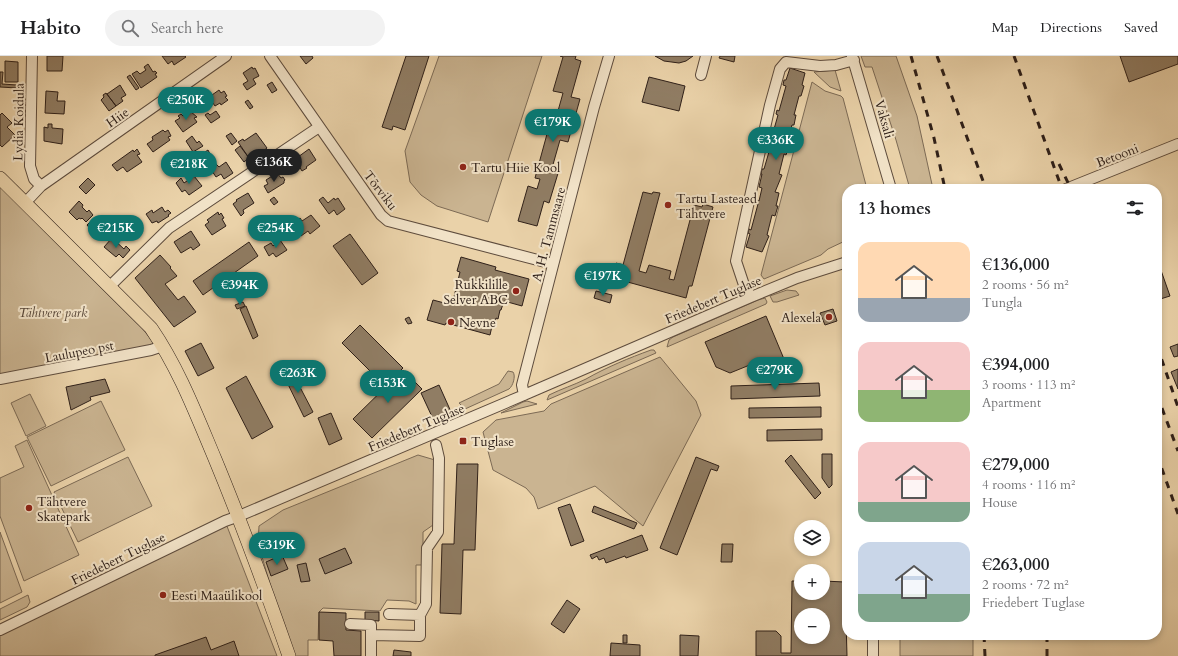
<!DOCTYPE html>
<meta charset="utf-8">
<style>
body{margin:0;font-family:Cardo,serif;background:#f2f2f2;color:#202124;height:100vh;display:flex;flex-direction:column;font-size:15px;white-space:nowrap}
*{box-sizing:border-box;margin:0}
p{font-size:13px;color:#757577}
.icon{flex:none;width:22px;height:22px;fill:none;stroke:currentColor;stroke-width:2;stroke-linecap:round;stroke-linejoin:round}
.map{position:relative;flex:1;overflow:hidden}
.sheet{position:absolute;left:842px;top:128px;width:320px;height:456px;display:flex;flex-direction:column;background:#fff;border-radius:16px;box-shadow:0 2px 6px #0003}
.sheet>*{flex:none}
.controls{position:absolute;left:794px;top:464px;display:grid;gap:8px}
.controls a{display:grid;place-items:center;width:36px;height:36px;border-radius:50%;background:#fff;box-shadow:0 2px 6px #0003;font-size:20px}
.price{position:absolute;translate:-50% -34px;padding:0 9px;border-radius:14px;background:#0f766e;color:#fff;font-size:13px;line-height:26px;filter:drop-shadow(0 1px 2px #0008)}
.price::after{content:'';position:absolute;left:50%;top:24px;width:12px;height:9px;margin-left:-6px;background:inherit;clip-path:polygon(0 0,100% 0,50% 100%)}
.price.selected{background:#222;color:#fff}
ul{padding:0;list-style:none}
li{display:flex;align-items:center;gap:12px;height:100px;padding:0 16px}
li span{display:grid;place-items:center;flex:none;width:112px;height:80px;border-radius:12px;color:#555}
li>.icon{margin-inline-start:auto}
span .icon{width:48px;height:48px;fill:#fffc;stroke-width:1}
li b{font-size:17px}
h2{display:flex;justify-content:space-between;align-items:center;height:48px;padding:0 16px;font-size:17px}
header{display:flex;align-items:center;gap:24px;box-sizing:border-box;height:56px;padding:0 20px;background:#fff;border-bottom:1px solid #e0e0e0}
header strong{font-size:19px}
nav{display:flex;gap:22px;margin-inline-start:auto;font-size:14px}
.search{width:280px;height:36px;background:#f2f2f2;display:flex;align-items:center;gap:10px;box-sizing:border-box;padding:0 14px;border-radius:22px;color:#757577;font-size:15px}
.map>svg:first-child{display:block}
</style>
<header>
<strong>Habito</strong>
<div class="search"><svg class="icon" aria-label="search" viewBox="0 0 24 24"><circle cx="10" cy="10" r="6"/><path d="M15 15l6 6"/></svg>Search here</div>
<nav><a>Map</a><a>Directions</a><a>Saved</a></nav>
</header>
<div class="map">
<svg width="1178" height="600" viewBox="0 0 1178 600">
<rect width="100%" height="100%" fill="#ead2a9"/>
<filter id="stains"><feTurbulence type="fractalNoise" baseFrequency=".005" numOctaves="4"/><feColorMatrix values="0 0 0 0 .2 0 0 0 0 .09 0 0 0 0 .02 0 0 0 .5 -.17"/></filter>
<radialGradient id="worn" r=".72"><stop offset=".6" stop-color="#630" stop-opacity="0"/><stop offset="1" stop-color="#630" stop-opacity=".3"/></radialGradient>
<path fill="#cab491" stroke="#7c6a55" d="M439,0H542L488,166L437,150L421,139L410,126L405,95Z
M861,0H896L917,60L933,133H910L896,84L872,11H865Z
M835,14L841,35L830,31L814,16Z
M812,26L825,35L841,40L843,42L867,133H847V184L828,193L821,199L764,223L761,219Z
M0,131L140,269L155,289L0,319Z
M787,234L796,235L799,239L777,246H773L770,240Z
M765,242L767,246L766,248L667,291L669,284L673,281L758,244Z
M651,294H654L656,297L547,344L549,339C561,333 574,329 586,323C607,311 629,302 651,294Z
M660,301L696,345L701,359L643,470L595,430L538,453L534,441L526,432L493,414L483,376L496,364L544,355L551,348Z
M508,315L513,316C516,320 513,330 509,333L465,353L459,347L499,328Z
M30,338L46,370L26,380L11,347Z
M101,345L125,394L51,430L27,381Z
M527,345L537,348L501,357L523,346Z
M27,384L79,499L24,525L0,460V422L24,411L15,390Z
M418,399L435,404L433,469L423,476V509H416V548L409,545L387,544L380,555L323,552L319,556L318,584H308V600H291L258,487L259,470L283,454Z
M128,401L152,450L78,486L54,436Z
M225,465L277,600H0V574Z
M0,476L22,536L0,547Z
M28,539L30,546L27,551L0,564V553Z
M900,579H973V600H900Z"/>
<path fill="#907d64" stroke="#2f2019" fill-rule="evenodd" d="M47,0H63L62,15H47Z
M162,0H185L186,1L174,9L172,5L168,8Z
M300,0H312L313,2L306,8Z
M406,0H429L405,74L393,70L392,74L382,71Z
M560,0H576L575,3L581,5L571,41L580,43L568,86L560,84L552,112L559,114L549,147L544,145L537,170L518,165L528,130L537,133L540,123L535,122L547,78L551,80L563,37L553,35L563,1Z
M655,0H693L686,5L679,7L664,5Z
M720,0H735L734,6L719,2Z
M1120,0H1178V8L1129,26Z
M5,5L18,6V26H5Z
M148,8L153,16L155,15L157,17L155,18L157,21L141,32L132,18L137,15L140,18L146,14L144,11Z
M252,11L253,13L255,12L259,20L253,23L256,28L247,34L243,28L248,25L243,17Z
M790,12L805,17L802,29L804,30L801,40H799L794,59H796L794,69H792L786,89L789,90L786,99L784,98L779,118L782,119L775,136L779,137L776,150H778L775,160L772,159L767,179L769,180L762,196L746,191L750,178L748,177L749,173L751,174L758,148H756L757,144L759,145L762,132L759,131L762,118H761L762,113H764L771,89L768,88L769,84H771L778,59L776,58L777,54L779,55L786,30L783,29L784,24H786Z
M0,16H3L2,28L17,29V32L0,31Z
M130,19L139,32L136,34L127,21Z
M649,21L685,30L679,55L642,46Z
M272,26L277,34L272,37L267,29Z
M120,29L126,39L121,42L123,45L116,50L107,38Z
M219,34L221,37L224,35L227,40L225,41L228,44L221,49L220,47L215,50L208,40L211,38L212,39Z
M46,35L58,36L57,45H65L64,58L45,57Z
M106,37L116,50L109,55L101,44L104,41L103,39Z
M248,44L253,51L250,53L245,46Z
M190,55L197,61L194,62L197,66L183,76L175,65L180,62L178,60L181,58L183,60Z
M216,55L220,61L211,67L205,59L208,57L210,59Z
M2,57L12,67L7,71L15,79L2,91L0,89V59Z
M48,68H52V72L63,73L62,88L44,85V71L48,72Z
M163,74L165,76L168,74L171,80L168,81L170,84L153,96L147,88L153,84L152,81Z
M231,77L237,85L232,89L226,80Z
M256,77L267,92L258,99L256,97L249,102L238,86L243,83L244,85Z
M192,80L197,87L199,85L203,90L193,96L186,85Z
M240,90L249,102L244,106L235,94Z
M137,93L140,98L137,99L142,106L127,116L123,111L117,115L112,109L133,94L134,96Z
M309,93L316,104L306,111L307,112L302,115L297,107L300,105L298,101Z
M208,94L210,98L205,102L202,98Z
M226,106L233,117L224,123L221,118L216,121L210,112L216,108L219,111Z
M277,117L281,122L283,121L285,124L284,125V127L268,137L264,130L268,128L266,124Z
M194,120L202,130L189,139L185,134L182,136L176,127L181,122L184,127Z
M88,122L95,129L86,138L79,131Z
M643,136L652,138L653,136L660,137L639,215L646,217L649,209L671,215L669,223L674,224L694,149L702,151L703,148L713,151L692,230H689L686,242L613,222L616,207L623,209Z
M248,137L254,147L243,154L244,157L241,160L233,148L237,145L236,144Z
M274,141L278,146L274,149L270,144Z
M323,141L328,147L334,142L335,144L338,142L345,153L337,159L334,154L329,158L319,144Z
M79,145L83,149L82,151L87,156L89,154L93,159L86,166L82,162L81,163L79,162L77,164L69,156Z
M162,151L165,156L168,154L171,157L168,159L169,160L158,167L157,165L152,167L146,158L152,154L153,157Z
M218,156L219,159L221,157L224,162L222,163L226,170L212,179L205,169L209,166L207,164Z
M311,159L320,170L310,178L308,175L301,180L292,168L300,162L302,165Z
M94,162L99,167L92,175L87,169Z
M191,175L200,189L193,194L191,191L181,197L174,186Z
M350,178L378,217L362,229L333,190Z
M112,182L124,193L126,190L130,194L123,202L119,198L116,201L104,191Z
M280,184L287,194L276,201L273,197L269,200L264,191L271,187L273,190Z
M249,186L258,200L203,239L193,225Z
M160,199L171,211L170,212L177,220L165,228L178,244L184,240L196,256L174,271L135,222Z
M461,201L496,211L495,214L529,223L522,250L504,245L501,254H500L498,263L496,262L494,271L492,270L490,279L446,267L445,269L427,264L433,244L452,249L460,216L457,215Z
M1157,203L1170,240L1157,244Z
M596,235L612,239L610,247L594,242Z
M243,246L245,250L237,253L235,249Z
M246,250L258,280L253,283L240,253Z
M833,253L837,265L825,269L820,257Z
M766,260L789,315L766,316L762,304L730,317L716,311L705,286Z
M409,261L412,267L408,268L405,263Z
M360,269L403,312L385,330L342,287Z
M201,287L214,312L198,320L185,295Z
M1178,288V300L1174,301L1170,291Z
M306,313L312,320L306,326L299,320Z
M1178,313V333L1171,316Z
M291,314L313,356L304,361L283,318Z
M403,314L422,333L372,382L353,363Z
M246,320L273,371L252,383L226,332Z
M105,323L110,336L90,341L91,344L71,354L66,331Z
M819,327L820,340L731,343V330Z
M439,329L452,358L434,365L421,337Z
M821,351V361L749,362V352Z
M331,357L342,383L329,389L318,362Z
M822,373V384L767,385V374Z
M822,398H832V429L829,432L822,422Z
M791,399L821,437L815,443L785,405Z
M696,401L719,410L717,415L711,413L677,499L660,492Z
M457,408H478L475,494H463L461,558L440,557L442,488H454Z
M570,448L584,485L571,490L558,452Z
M594,450L637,467L634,473L592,456Z
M642,479L648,494L626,502L625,500L606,507L604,502L599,504L597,500L592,503L590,499Z
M722,488H733L732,506H721Z
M345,492L352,507L325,518L319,503Z
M282,499L288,513L271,520L266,506Z
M306,507L310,525L301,526L297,509Z
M792,525H801V537H823V525L845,526L847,600H756V575H776L781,580V597H791ZM801,559H823V581H801Z
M567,544L580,553L564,577L551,568Z
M319,556L346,557V574L361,575V600H334L333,585L319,584Z
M365,556H379V565L365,564Z
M623,579H627V587H623Z
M680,579L699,580L698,600H680Z
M206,581L211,594L234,585L239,600H155V599Z
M611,587L640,589V600H610Z
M394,594L411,596V600H393Z"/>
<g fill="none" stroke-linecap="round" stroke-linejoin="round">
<g stroke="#5e4c3d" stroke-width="12">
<path id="minor" d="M32,0L30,110L34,123L41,130
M270,0L381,159L388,165L553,208
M852,0L891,133
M701,19L706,0
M1066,133L1178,88
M25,147L41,130L226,0
M110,230L169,172L319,71
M751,241L744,229L736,205L770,49L780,13L786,6L820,10L836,9L854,4
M0,323L151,294L163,290
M524,339L522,329L594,51L609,0
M389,558L420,559
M350,568L371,569V579
M0,574L225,465L239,460L524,339L751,241L797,222L847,206
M873,579V600
M371,600V579L420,580V559L426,548L427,492L438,476L439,402L436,389"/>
</g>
<g stroke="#2f2019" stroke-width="14">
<path id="major" d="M0,122L151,272C179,313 196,358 215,403C242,468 266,534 289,600"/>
</g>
<use href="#minor" stroke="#f1e2c7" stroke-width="10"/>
<use href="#major" stroke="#ead2a9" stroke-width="13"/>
<path stroke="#2f2019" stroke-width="3" stroke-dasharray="7 7" stroke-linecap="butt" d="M911,0L934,82L945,133
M937,0L986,133
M1014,0L1062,133
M1059,108L1071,133
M1157,290L1178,351
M1157,339L1178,395
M1157,399L1178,458
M984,579L985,600
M1047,579V600"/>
</g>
<g fill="#8f2418" stroke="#f1e2c7" stroke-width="1.5">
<circle cx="463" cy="111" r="4"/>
<circle cx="668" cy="149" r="4"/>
<circle cx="516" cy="235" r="4"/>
<circle cx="829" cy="261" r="4"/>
<circle cx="451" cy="266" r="4"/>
<rect x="459" y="381" width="8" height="8" rx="2"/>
<circle cx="29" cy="452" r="4"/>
<circle cx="163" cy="539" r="4"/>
</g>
<g text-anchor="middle" stroke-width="4" stroke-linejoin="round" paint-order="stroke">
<g font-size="13" fill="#2f2019" stroke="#f1e2c7">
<text transform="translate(117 61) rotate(-35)" y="5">Hiie</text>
<text transform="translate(885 63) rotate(74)" y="5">Vaksali</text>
<text transform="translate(18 66) rotate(-89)" y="5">Lydia Koidula</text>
<text transform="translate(1117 99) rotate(-21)" y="5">Betooni</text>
<text transform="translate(381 134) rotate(52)" y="5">Tõrviku</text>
<text transform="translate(548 178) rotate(-75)" y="5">A. H. Tammsaare</text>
<text transform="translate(713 243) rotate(-23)" y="5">Friedebert Tuglase</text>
<text transform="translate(79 295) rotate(-11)" y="5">Laulupeo pst</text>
<text transform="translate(416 371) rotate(-23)" y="5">Friedebert Tuglase</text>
<text transform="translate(118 502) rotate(-26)" y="5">Friedebert Tuglase</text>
</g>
<g font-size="13" fill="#2f2019" stroke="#f1e2c7" text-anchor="start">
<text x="471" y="116">Tartu Hiie Kool</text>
<text x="676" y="147">Tartu Lasteaed<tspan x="676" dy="15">Tähtvere</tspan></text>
<text x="508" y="233" text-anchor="end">Rukkilille<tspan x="508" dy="15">Selver ABC</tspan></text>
<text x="821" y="266" text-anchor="end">Alexela</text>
<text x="459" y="271">Nevne</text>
<text x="471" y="390">Tuglase</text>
<text x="37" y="450">Tähtvere<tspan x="37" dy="15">Skatepark</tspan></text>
<text x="171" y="544">Eesti Maaülikool</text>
</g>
<g font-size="13" font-style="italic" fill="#564537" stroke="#f1e2c7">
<text x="53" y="261">Tähtvere park</text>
</g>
</g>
<rect width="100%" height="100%" filter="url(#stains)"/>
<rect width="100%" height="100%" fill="url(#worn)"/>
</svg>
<div class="controls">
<a><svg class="icon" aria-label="layers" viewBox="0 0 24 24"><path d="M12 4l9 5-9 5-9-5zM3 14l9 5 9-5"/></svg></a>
<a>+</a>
<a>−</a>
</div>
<b class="price" style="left:186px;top:65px">€250K</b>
<b class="price" style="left:553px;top:87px">€179K</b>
<b class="price" style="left:776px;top:105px">€336K</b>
<b class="price selected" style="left:274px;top:127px">€136K</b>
<b class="price" style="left:189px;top:129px">€218K</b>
<b class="price" style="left:116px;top:193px">€215K</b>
<b class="price" style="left:276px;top:193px">€254K</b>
<b class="price" style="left:603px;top:241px">€197K</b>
<b class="price" style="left:240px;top:250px">€394K</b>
<b class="price" style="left:775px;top:335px">€279K</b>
<b class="price" style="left:298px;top:338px">€263K</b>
<b class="price" style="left:388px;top:348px">€153K</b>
<b class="price" style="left:277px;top:510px">€319K</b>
<section class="sheet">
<h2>13 homes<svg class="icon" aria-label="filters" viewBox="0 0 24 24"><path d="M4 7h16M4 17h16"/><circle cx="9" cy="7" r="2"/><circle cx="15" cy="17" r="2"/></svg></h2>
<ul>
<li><span style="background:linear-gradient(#ffd9b3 70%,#9aa5b1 0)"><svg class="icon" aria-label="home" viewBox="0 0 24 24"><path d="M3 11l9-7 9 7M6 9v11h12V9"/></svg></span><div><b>€136,000</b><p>2 rooms · 56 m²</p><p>Tungla</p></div></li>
<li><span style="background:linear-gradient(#f6c9c9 60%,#8fb573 0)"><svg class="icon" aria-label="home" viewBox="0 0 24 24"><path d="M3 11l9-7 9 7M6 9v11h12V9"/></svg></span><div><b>€394,000</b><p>3 rooms · 113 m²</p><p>Apartment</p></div></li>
<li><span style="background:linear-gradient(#f6c9c9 75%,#7fa58c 0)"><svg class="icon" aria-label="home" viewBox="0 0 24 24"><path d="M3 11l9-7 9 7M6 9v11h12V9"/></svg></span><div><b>€279,000</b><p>4 rooms · 116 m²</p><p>House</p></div></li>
<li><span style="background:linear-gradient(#c9d6e8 65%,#7fa58c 0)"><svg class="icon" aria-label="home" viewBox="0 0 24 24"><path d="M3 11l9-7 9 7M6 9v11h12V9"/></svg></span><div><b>€263,000</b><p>2 rooms · 72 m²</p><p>Friedebert Tuglase</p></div></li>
</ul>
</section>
</div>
